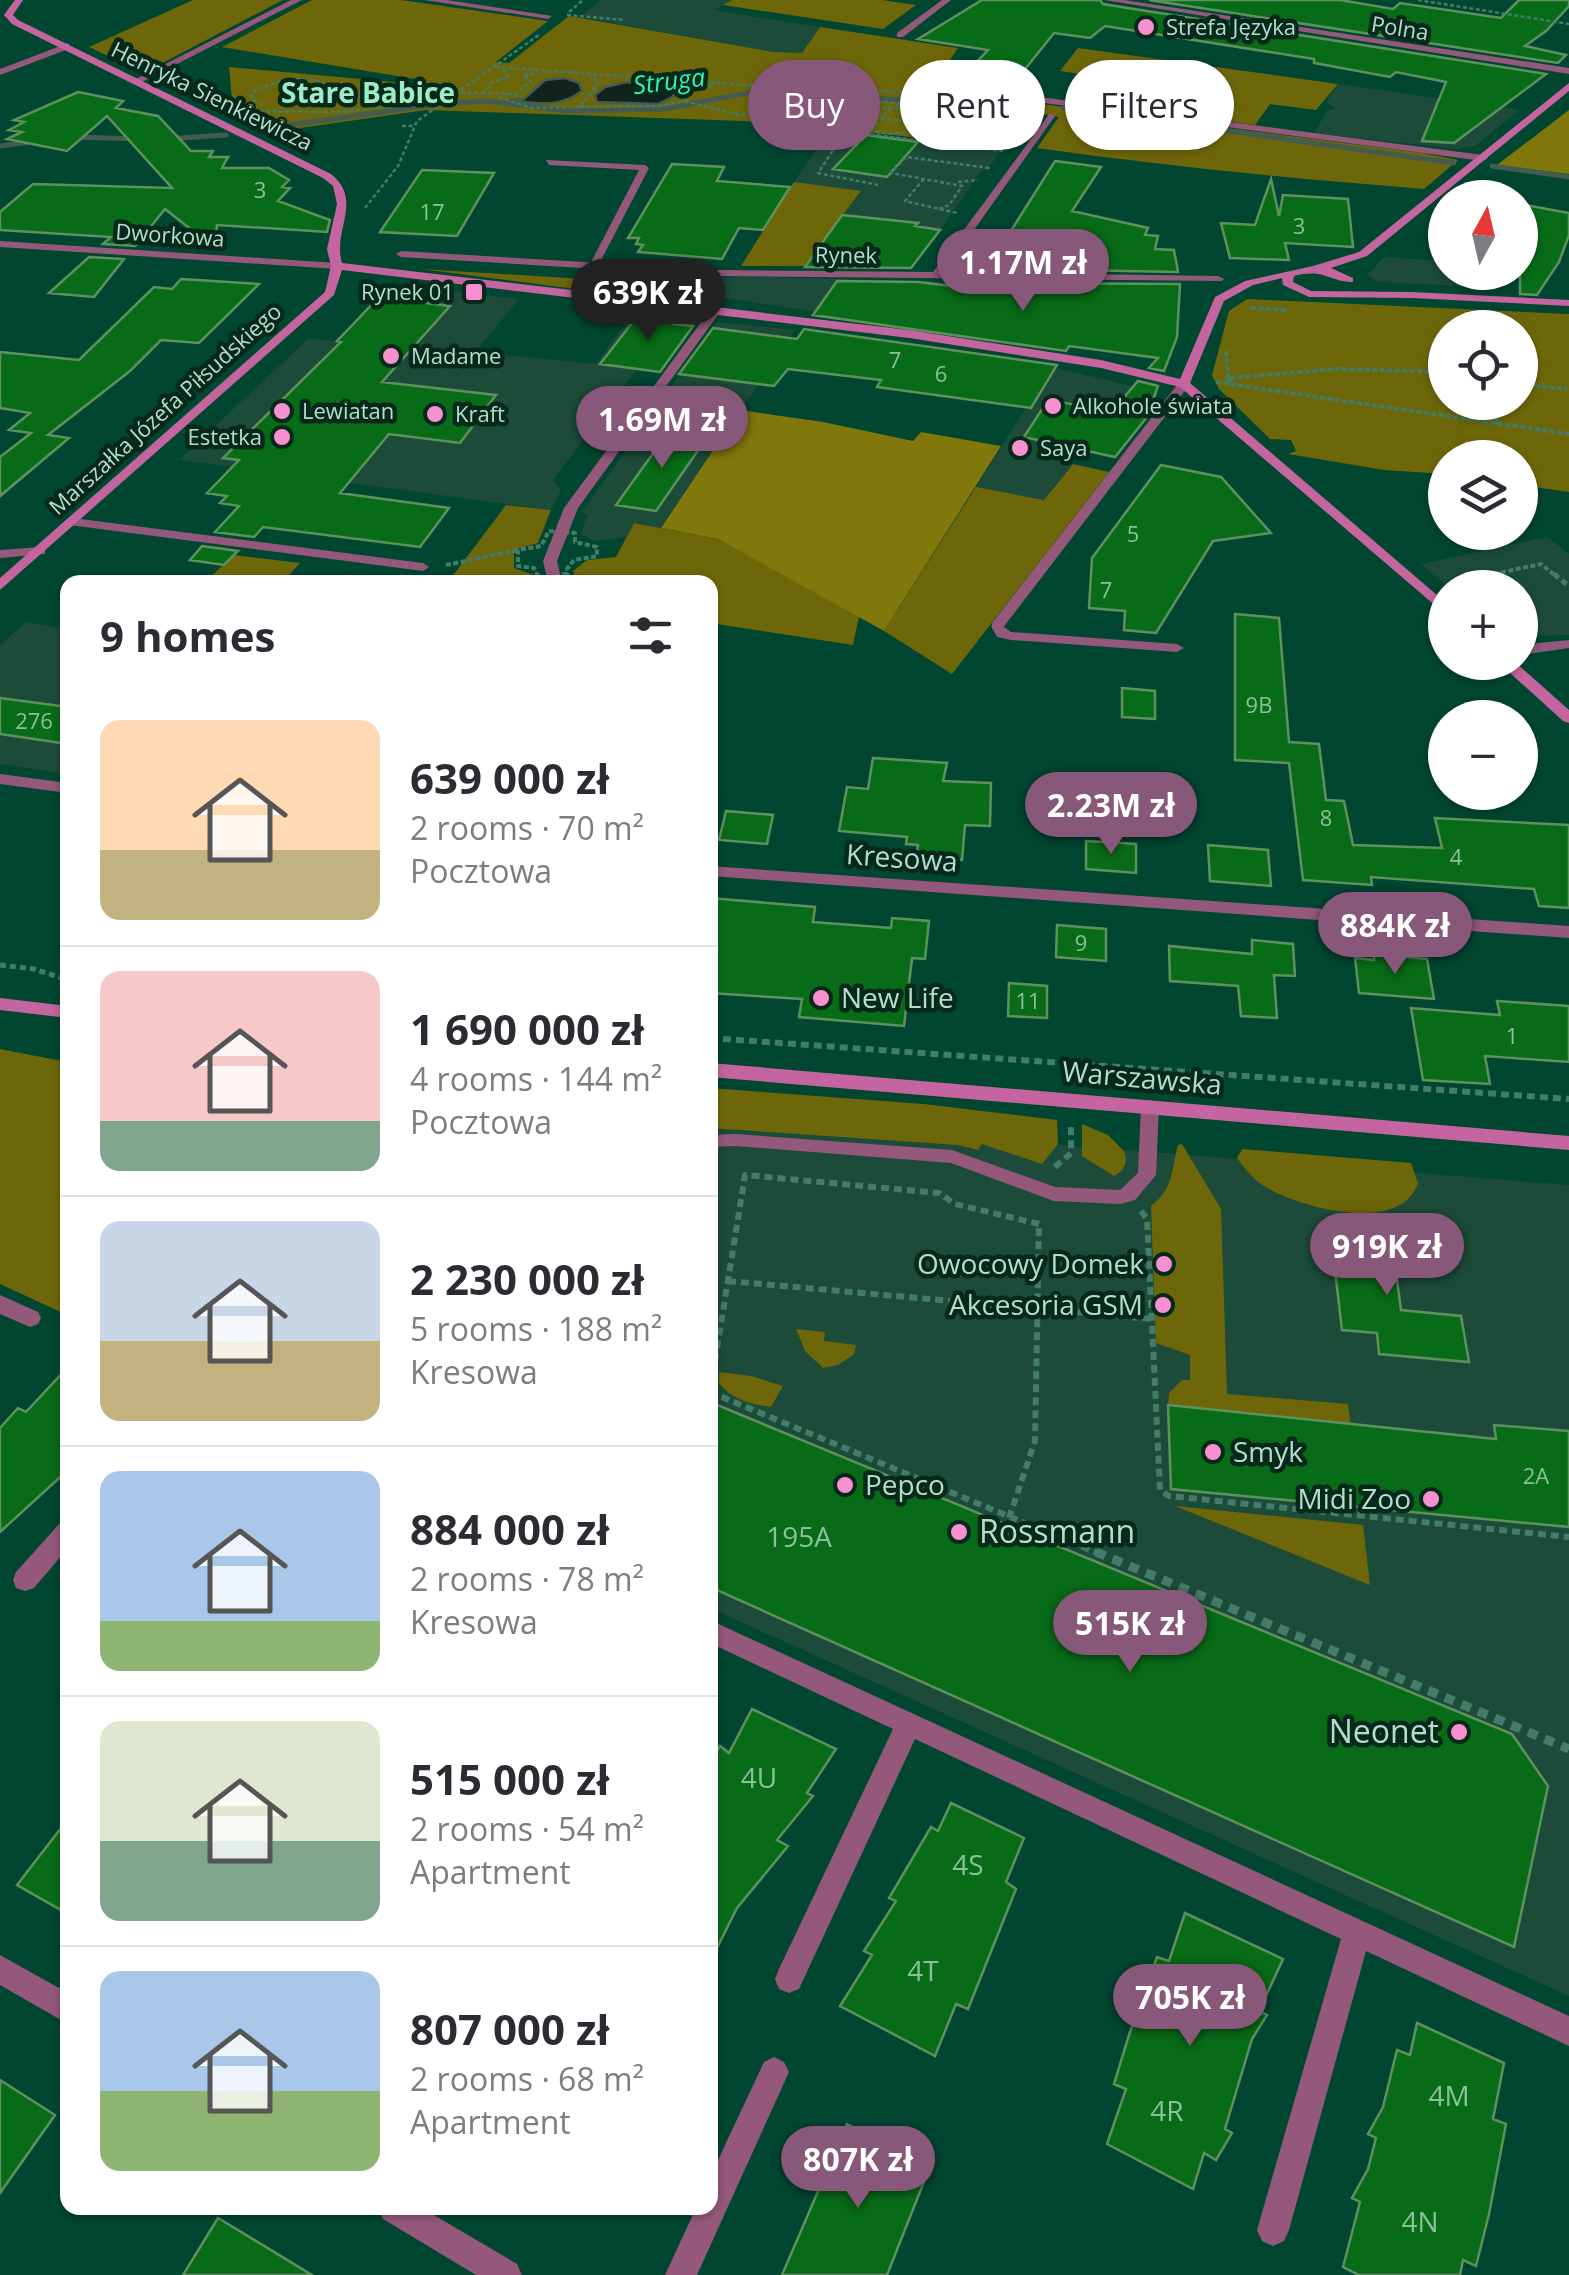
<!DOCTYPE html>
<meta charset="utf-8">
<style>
body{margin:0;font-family:"Open Sans",sans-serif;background:#f7f7f7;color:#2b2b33;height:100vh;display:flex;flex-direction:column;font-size:38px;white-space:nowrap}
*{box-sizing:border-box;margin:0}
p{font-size:32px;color:#7c7c81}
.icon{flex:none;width:55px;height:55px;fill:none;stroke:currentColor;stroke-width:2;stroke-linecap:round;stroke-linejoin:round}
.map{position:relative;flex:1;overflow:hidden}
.side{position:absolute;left:60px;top:575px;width:658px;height:1640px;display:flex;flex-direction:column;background:#fff;border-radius:20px;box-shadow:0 2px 8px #0004}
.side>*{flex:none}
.top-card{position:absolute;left:748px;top:60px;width:670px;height:90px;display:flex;gap:20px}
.needle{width:65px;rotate:8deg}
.controls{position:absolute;left:1428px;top:180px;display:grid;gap:20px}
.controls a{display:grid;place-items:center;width:110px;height:110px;border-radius:50%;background:#fff;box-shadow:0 2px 8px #0004;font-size:50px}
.price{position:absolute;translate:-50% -85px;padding:0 22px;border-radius:35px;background:#875879;color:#fff;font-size:32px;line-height:65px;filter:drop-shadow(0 2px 5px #0008)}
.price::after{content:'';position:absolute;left:50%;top:60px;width:30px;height:22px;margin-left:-15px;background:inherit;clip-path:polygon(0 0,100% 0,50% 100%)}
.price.active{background:#222;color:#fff}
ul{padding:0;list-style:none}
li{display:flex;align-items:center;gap:30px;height:250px;padding:0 40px}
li+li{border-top:2px solid #e1e1e2}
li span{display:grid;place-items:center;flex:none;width:280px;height:200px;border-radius:20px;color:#555}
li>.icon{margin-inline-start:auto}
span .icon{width:120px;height:120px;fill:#fffc;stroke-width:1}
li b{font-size:42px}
h2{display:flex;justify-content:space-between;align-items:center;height:120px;padding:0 40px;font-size:42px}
.tag{padding:0 35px;border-radius:45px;background:#fff;box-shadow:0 2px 8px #0004;font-size:35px;line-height:90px}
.tag.active{background:#875879;color:#fff}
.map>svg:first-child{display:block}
</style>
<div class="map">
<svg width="1569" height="2275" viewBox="0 0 1569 2275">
<rect width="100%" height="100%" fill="#004630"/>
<path fill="#1c4c39" d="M601,0H732L714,10L820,27L802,53L774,52L580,17Z
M1338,84L1520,110L1475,146L1458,149L1314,133L1328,110L1336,109L1326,102Z
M830,128L959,144L962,141L1004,147L987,170H982L913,268L804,266L861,192L794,182Z
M1384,257L1445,261V272L1476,273L1484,287L1378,282L1367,275Z
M711,278L748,277L966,282L940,330L710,296L718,284Z
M436,290L519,299L475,352L596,364L633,313L676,318L553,480L561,490L551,510L179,460L309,338L381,347Z
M717,322L795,330L661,528L634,523L626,537L594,541L581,534L587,515L582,512Z
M1056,368L1132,386L1044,500L976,487L1039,387H1044Z
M1547,537L1569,553V635L1520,636V588L1448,587L1421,564Z
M26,622L67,629V774L0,764V645Z
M710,1117L1569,1185V1996L710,1608Z"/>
<path fill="#6e670a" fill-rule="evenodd" d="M193,0H283L153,68L135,69L89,47Z
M312,0H401L548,21L496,62L509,63L569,16L774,52L802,53L820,27L958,48L929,91L1012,95L1025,112L1015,124L1018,131L999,147L830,128L831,124L426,110L265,133L228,112L233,111L229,67L416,84L421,80L222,47Z
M732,0H882L916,5L883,29L723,5Z
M1078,48L1338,84L1316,110L1270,104L1255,125L1138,109L1155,87L1163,84L1154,79L1137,82L1060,71Z
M1026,102L1422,153L1458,160L1424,189C1294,179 1165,166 1037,148L1059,117L1033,112Z
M794,182L861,191L804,266H741Z
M421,269L600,280L597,287L628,290L606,293Z
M1247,299L1569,314V492L1520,485V458H1445V474L1384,470L1288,454L1296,451L1291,440L1270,439L1219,389L1212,375L1229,311ZM1445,328H1520V402H1445Z
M1073,464L1109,472L952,674L884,631L976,487L1044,500Z
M506,505L551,510L538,543L514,550V568L534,575L536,582H448Z
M634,523L718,539L859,616L853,645L710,623V582H577L573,571L587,560L616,557Z
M234,555L300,563L283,582H205Z
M0,1049L67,1062V1315L0,1284Z
M710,1088L924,1104L1057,1120L1058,1144L1042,1164L982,1144L978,1150L958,1145L710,1128Z
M1082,1124L1108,1135L1124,1151C1128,1161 1125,1171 1114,1176L1082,1156Z
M1182,1144L1221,1209L1227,1394L1348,1404L1351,1426L1168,1405L1169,1393L1182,1380H1190V1355L1156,1343L1151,1206C1174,1188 1171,1171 1178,1145Z
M1242,1149L1411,1163L1418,1183C1401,1236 1297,1207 1264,1186C1253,1179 1245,1169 1237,1158Z
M796,1329L825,1332L824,1341L856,1345L854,1354L838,1365L823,1368L805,1351Z
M719,1372L751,1376L783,1386L771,1407C751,1404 732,1400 719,1383Z
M1175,1506L1363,1525L1370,1585Z"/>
<path fill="#80780a" d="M1569,110V174L1497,165Z
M740,410L823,422L913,441L921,432L1001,446L884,631L718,539L661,528Z"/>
<path fill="#11231b" stroke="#435b50" stroke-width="2.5" d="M565,78L579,83L582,91C558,109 536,103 508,100L524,99L545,80Z
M627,82L668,87L674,96L658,104L597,102L595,95L605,87Z"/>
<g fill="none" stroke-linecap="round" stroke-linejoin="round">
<path stroke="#435b50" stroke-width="5" d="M452,103L485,101L568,111L665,109L752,92L1012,106
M1064,108L1454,163
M268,128L433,105
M71,137L142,139
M166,139L226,135
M0,146L38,141
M1492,166L1569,177"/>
</g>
<path fill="#086b17" stroke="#5f915e" stroke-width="2.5" d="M982,0H1100L1103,4L1546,74L1454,143L1422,141L1446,82L1396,72L1390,77L1314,63V59L1105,26L1090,38L1054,33L1018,78L1003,77L967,72L988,50L918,39Z
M1149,0H1340L1393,9L1400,3L1501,18L1519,0H1569V6L1546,31L1525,46L1566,55L1558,63Z
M78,92L123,101L116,108L158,116L191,151H213L209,157H228L222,168H269L289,180L282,187L290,188L278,201L330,220L327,232L217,225L215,248L165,209L135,246L103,244L111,237L0,230V212L33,184L172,188L107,116L67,151L7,139L22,132L9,130L24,122L14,120Z
M866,135L918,142L887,177L833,169Z
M1055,161L1101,167L1072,211L1148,228L1145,235L1158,236L1155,249L1174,250L1178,272L1010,269L1009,234Z
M672,164L724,167L717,181L790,187L763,230L739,228L722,259L638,252L643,245L636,244L639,238H628Z
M422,170L494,173L457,236L380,232Z
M1271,179L1279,216L1283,195L1348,199L1353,247L1285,243L1289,260L1230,258L1221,223L1255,225Z
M1520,204L1569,213V235L1559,262L1537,295L1520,294Z
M842,215L918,223L915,226L940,230L911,268L805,267Z
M89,257L124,259L94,297L49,293Z
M181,279L259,284L199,343L161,340L130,371L48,435L69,438L0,496V457L31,433L9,430L30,413L0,408V352L79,360L154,287L172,289Z
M837,281L918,282L1011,293V283L1180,284L1177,337L1164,371L1149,368L1158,358L1069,346L1066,351L813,315Z
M379,297L450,306L382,382L496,395L460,443L389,434L340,493L449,508L420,547L263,527L254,537L215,532L239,506L220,503L227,496L207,493L239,460L223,458L341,342L337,341Z
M639,314L676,318L673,324L693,326L660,372L600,364Z
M713,328L797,339L804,329L1057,365L1031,408L877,387L881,380L788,369L774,386L679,374Z
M1138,381L1158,386L1151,406L1155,407L1115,457L1024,437L1048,400L1112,411Z
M669,431L708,436L656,511L616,505Z
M1161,465L1221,477L1271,533L1213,541L1156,633L1124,630L1125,611L1089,608L1092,558Z
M202,546L238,551L224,565L190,560Z
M1235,614L1279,618L1289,742L1319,744L1326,800L1344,801L1353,845L1442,848L1435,818L1569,825V908L1539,906L1534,889L1371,877L1372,885L1303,880L1289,763L1235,760Z
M1122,688L1155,691V719L1122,717Z
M0,698L68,707V744L0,734Z
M873,758L947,763L943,781L991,783L990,826L965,825L962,860L916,857L918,845L906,844L907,837L839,831L847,787L868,789Z
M726,811L773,815L767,844L719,840Z
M1086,841L1136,844V873L1086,869Z
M1208,845L1268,850L1271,886L1210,881Z
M710,898L815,907L813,922L891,928L892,918L929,921L925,959L912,958L904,1026L799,1017L802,999L710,993Z
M1057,925L1106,929V961L1056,957Z
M1252,940L1293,944L1295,976L1274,975L1277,1018L1241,1016L1238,986L1170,981L1169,946L1252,954Z
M1374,954L1427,959L1434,999L1359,993L1355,958L1374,960Z
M1009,983L1047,986V1018L1008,1016Z
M1497,1001L1569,1006V1062L1485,1056L1490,1084L1423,1080L1411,1008L1500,1015Z
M1329,1220L1390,1226L1401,1310L1461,1316L1469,1362L1379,1354L1377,1333L1342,1330Z
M68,1367V1470L0,1532V1428L18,1408L26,1412Z
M710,1402L1512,1734L1548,1786L1514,1947L710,1587Z
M1168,1405L1496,1439L1494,1425L1569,1431V1527L1171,1489Z
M752,1709L836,1749L807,1793L813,1796L777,1840L788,1846L737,1908L710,1962V1764L720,1746L729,1753Z
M951,1803L1024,1838L1006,1882L1016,1889L968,2009L956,2004L935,2056L840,2006L872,1955L864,1951L896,1901L889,1898L931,1827L938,1831Z
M68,1819V1914L17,1885Z
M1185,1913L1283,1959L1259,2011L1267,2015L1252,2039L1225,2129L1232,2133L1216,2160L1204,2153L1193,2189L1107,2144L1126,2089L1114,2084L1129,2035L1157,1957L1169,1961Z
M1417,2023L1504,2063L1493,2119L1506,2124L1489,2214L1476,2266L1463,2260L1460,2275H1359L1343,2267L1360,2202L1352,2198L1368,2169L1376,2138L1368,2134L1383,2107L1397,2050L1410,2055Z
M0,2080L55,2115L0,2193Z
M847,2124L929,2169L887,2275H782Z
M218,2218L312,2275H183Z"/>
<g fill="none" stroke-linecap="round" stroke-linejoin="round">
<path stroke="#437d68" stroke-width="2.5" stroke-dasharray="4 2.5" stroke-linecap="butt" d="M1418,0L1569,24
M569,12L583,0
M567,15L625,20
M496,67L762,86L1014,97
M503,69L509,77L492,82L484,93L516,94L531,81L523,75L538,74
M689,91L712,86
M461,93H484
M499,97L531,108L580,107L599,81L590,77
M685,101L739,115L824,102H888L934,110L974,126V132
M580,107L660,106L685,101L689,91L670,83
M843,107L897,108L937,122C907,142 856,133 826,115Z
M797,108L903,121
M891,108L867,134L1003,151
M978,109L986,115L1016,114
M246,111L339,112L438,101L411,90L345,98C335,95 333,88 325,84C305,73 272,82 253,92L251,98L263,106
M903,123L906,120L1015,133
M402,126H414
M855,130L838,134L831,141L835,147L818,173L878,185
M924,179L905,201L957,213
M958,182L978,180
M365,208L398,166L417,121L539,35
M939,209L949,205L962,186L891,173L906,157L990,168"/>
<path stroke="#437d68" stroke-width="4" stroke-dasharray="5 2.5" stroke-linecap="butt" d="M1251,308L1288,310
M1226,351L1228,378
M1216,382L1569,434
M1230,383L1228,378L1336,369L1445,372
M1520,384L1567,389
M1497,424L1499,402
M446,565L518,550
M538,577L534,568L518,566V550L541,546L549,531L575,533V542L597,547V556L574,560L567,569L568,576L562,577
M1479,577L1541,564L1557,577"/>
<path stroke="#437d68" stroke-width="5" stroke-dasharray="6 4" stroke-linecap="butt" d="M537,574L539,580L568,574
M1554,574L1569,586
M1450,583L1491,574
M0,965L34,969L68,980"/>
<path stroke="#437d68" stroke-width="6" stroke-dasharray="8 5" stroke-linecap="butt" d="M710,1038L1569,1099
M1055,1167L1071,1153V1126
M1141,1211L1147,1219L1160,1490L1169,1496L1569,1537
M1039,1224L955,1204L939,1193L745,1175L710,1392L1102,1555
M728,1281L1152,1319
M1009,1518L1035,1441L1039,1224"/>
<path stroke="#437d68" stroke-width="9" stroke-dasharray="10 8" stroke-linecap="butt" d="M1096,1552L1569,1749"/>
<path fill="#94587b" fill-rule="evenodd" d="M942,0H951L903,37H897V33Z
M546,160L645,165L649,168L597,268L589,266L639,170L549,165Z
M73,518L423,563L429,567L423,571L69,525L67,522Z
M997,622L1011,632L1177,644L1184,648L1177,652L1011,640L997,637L991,626Z
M1150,1100L1159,1106L1156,1175L1135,1200L1120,1204L1054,1201L951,1163L736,1146L710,1147V1135L736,1134L952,1150L1055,1187L1120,1190L1138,1173L1141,1106Z"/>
<path fill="#94587b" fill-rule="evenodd" d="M291,0H302L140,83L132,81Z
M424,0H447L552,16L548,19Z
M1104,0H1124L1569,68V74Z
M68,43L71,48L0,75V69Z
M1032,96L1483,155L1488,158L1483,161L1029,101Z
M1050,113L1055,116L944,272L1218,276L1224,279L1222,281L718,276L658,273L638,303L634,304L628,301L648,272L401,257L396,254L401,251L718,270L933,272Z
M0,241L337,263L343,266L337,269L0,247Z
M710,310L720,312L578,508L557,561L562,582H548L543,561L564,508Z
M1180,381L1190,384L1002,629H992V623Z
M40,547L45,548V554L0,558V550Z
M1569,640V648L1520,655V645Z
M0,774L68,783V793L0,784Z
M710,866L1569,926V938L710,876Z
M0,1295L38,1312L41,1318L38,1324L30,1327L0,1314Z
M68,1520V1548L34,1588L25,1591L16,1588L13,1580L16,1572L60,1523Z
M710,1620L1569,2016V2046L1366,1951L1289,2230L1284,2241L1273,2246L1262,2241L1257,2230L1341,1939L915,1739L799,1989L789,1993L779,1989L775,1979L779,1969L893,1729L710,1643Z
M0,1955L68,1993V2024L0,1985Z
M774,2057L784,2062L789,2072L697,2275H665L696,2208H710V2177L764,2062Z
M379,2208H422L517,2264L522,2275H476L383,2219Z"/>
<path fill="#c4659f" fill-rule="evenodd" d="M15,0H23L13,15L18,20L331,174C364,201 332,230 342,263L909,330L1101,360L1180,379L1215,297L1245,281L1313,266L1359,252L1569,83V91L1367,256L1331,268L1353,278V282C1329,282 1325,268 1294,276L1293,282L1311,291L1412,292L1569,300V306L1412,298L1309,297L1283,285L1282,278L1253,285L1224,301L1190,383L1445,602V614L1180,387L1101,368L909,338L342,270L334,295L0,590V578L325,292L331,266L327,249L337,204L333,186L323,178L12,24L4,15Z
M1498,662H1515L1569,710V723L1563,721Z
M0,998L68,1006V1018L0,1010Z
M710,1063L1569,1136V1150L710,1077Z"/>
</g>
<g fill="#f790ce" stroke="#06291c" stroke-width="4">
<circle cx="1146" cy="27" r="10"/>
<rect x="464" y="282" width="20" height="20" rx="5"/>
<circle cx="391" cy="356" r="10"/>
<circle cx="1053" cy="406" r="10"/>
<circle cx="282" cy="411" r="10"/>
<circle cx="435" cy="414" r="10"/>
<circle cx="282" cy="437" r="10"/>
<circle cx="1020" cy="448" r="10"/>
<circle cx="821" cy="998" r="10"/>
<circle cx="1164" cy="1264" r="10"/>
<circle cx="1163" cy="1305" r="10"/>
<circle cx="1213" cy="1452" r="10"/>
<circle cx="845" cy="1485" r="10"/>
<circle cx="1431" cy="1499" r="10"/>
<circle cx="959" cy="1532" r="10"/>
<circle cx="1459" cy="1732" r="10"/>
</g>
<g text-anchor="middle" stroke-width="9" stroke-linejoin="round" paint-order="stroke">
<g font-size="22" fill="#b7ddca" stroke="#06291c" text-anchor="start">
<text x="1166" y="35">Strefa Języka</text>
<text x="454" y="300" text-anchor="end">Rynek 01</text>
<text x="411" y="364">Madame</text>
<text x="1073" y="414">Alkohole świata</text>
<text x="302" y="419">Lewiatan</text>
<text x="455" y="422">Kraft</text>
<text x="262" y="445" text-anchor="end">Estetka</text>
<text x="1040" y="456">Saya</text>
</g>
<g font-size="22" fill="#b7ddca" stroke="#06291c">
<text transform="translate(1400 28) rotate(9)" y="8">Polna</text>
<text transform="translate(212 96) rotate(26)" y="8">Henryka Sienkiewicza</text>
<text transform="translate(170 235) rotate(4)" y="8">Dworkowa</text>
<text transform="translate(846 255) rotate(1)" y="8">Rynek</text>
<text transform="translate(165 409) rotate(-42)" y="8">Marszałka Józefa Piłsudskiego</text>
</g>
<g font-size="22" fill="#8bc09d">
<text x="260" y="198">3</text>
<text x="432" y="220">17</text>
<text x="1299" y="234">3</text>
<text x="895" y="368">7</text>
<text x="941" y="382">6</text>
<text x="1133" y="542">5</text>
<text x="1106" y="598">7</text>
<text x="1259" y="713">9B</text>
<text x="34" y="729">276</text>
<text x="1326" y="826">8</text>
<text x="1456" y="865">4</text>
<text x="1081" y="951">9</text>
<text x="1028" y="1009">11</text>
<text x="1512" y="1044">1</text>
<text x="1536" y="1484">2A</text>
</g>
<g font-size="25" font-style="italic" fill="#30f5b3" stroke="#06291c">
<text transform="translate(669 81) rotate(-7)" y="9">Struga</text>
</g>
<g font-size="28" font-weight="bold" fill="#9decc8" stroke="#06291c">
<text x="368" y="103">Stare Babice</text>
</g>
<g font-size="28" fill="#b7ddca" stroke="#06291c">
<text transform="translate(902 858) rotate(4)" y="10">Kresowa</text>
<text transform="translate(1142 1078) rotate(5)" y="10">Warszawska</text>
</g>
<g font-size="28" fill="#b7ddca" stroke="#06291c" text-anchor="start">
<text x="841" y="1008">New Life</text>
<text x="1144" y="1274" text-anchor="end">Owocowy Domek</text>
<text x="1143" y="1315" text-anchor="end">Akcesoria GSM</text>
<text x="1233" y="1462">Smyk</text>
<text x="865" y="1495">Pepco</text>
<text x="1411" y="1509" text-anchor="end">Midi Zoo</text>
</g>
<g font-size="28" fill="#8bc09d">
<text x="799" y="1547">195A</text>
<text x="759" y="1788">4U</text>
<text x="968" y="1875">4S</text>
<text x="923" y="1981">4T</text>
<text x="1449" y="2106">4M</text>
<text x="1167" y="2121">4R</text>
<text x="1420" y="2232">4N</text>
</g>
<g font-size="32" fill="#b7ddca" stroke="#06291c" text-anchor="start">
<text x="979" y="1543">Rossmann</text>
<text x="1439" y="1743" text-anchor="end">Neonet</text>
</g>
</g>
</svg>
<div class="controls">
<a><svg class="needle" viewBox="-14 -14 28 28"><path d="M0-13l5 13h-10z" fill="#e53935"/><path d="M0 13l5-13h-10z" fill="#7c7c81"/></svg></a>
<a><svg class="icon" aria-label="locate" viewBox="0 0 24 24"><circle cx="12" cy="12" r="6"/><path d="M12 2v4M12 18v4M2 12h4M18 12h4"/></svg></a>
<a><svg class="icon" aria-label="layers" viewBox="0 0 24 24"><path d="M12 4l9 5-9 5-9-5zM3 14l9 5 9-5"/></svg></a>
<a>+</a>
<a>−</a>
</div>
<b class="price" style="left:1023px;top:314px">1.17M zł</b>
<b class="price active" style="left:648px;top:344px">639K zł</b>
<b class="price" style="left:662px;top:471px">1.69M zł</b>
<b class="price" style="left:1111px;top:857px">2.23M zł</b>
<b class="price" style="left:1395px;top:977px">884K zł</b>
<b class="price" style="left:1387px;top:1298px">919K zł</b>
<b class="price" style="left:1130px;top:1675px">515K zł</b>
<b class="price" style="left:1190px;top:2049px">705K zł</b>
<b class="price" style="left:858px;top:2211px">807K zł</b>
<div class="top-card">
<a class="tag active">Buy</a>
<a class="tag">Rent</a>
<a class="tag">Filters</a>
</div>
<section class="side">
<h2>9 homes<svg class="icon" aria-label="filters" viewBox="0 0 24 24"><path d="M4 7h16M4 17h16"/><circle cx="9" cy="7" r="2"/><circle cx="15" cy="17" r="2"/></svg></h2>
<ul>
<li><span style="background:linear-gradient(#ffd9b3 65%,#c2b280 0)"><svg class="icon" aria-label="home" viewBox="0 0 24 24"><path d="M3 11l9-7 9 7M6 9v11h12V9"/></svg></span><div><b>639 000 zł</b><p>2 rooms · 70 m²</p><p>Pocztowa</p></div></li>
<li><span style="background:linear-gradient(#f6c9c9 75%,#7fa58c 0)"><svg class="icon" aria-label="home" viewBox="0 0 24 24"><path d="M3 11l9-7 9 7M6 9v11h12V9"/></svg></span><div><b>1 690 000 zł</b><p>4 rooms · 144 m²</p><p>Pocztowa</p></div></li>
<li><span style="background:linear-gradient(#c9d6e8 60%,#c2b280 0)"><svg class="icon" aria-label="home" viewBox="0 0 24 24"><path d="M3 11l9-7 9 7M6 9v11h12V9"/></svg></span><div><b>2 230 000 zł</b><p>5 rooms · 188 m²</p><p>Kresowa</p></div></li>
<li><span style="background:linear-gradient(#a9c7e8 75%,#8fb573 0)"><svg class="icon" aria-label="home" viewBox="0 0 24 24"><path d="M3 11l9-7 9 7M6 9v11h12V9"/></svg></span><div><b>884 000 zł</b><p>2 rooms · 78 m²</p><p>Kresowa</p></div></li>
<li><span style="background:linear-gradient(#dfe7d0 60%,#7fa58c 0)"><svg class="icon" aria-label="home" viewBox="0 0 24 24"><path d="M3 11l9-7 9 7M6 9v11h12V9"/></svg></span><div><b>515 000 zł</b><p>2 rooms · 54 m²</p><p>Apartment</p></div></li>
<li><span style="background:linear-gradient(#a9c7e8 60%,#8fb573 0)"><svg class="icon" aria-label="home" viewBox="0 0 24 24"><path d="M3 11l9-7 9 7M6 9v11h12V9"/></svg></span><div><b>807 000 zł</b><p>2 rooms · 68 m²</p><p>Apartment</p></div></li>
</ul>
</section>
</div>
